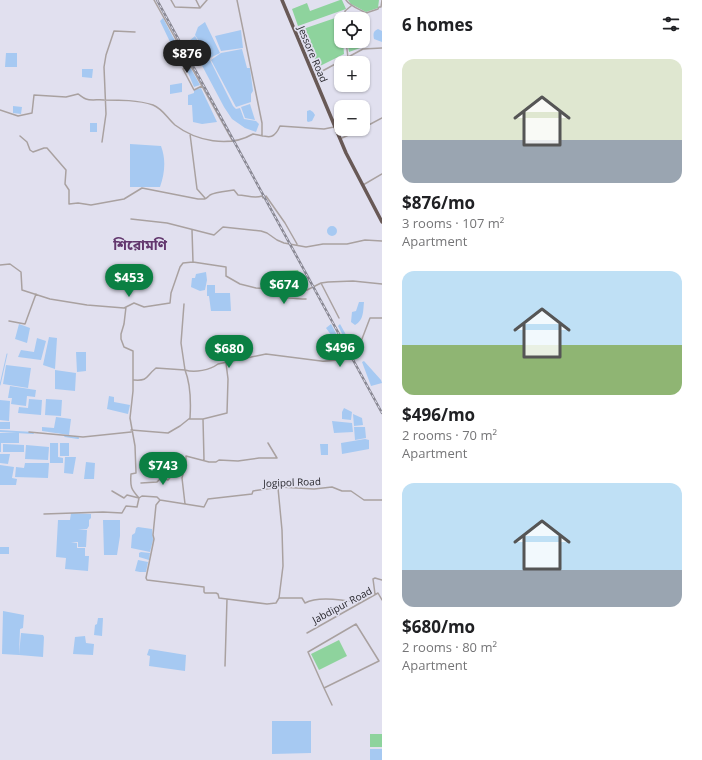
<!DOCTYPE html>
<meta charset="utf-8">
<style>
body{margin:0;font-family:"Open Sans","Noto Sans Bengali",sans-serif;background:#f2f2f2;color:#202124;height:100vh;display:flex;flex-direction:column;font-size:15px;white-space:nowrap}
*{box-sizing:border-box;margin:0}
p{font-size:13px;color:#757577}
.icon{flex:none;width:22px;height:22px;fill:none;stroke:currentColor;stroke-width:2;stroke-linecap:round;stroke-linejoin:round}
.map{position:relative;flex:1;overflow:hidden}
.sheet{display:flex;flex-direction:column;background:#fff;width:320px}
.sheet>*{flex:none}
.buttons{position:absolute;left:334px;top:12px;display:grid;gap:8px}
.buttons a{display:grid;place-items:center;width:36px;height:36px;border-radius:8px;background:#fff;box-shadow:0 1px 3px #0004;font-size:20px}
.price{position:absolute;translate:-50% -34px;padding:0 9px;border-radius:14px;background:#0b8043;color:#fff;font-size:13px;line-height:26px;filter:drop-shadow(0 1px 2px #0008)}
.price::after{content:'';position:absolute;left:50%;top:24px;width:12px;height:9px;margin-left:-6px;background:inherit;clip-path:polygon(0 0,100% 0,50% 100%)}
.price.on{background:#222;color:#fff}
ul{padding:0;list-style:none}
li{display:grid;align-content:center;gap:8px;height:212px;padding:0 20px}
li span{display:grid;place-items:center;height:124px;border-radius:12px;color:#555}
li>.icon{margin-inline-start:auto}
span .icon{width:72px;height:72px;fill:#fffc;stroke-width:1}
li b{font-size:17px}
h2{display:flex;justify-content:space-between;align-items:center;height:48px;padding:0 20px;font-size:17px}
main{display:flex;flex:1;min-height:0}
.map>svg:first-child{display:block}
</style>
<main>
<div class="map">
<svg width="382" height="760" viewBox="0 0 382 760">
<rect width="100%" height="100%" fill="#e1e0ef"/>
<path fill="#8ed39d" d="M340,0H342L346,9L298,26L292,9L307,3L310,11Z
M348,0H379L378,8L366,12L351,4Z
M341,16V41H343L344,54L318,67L303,29Z
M347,41H360V48L349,52Z
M298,270L305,288L277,287V278H279V271Z
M339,640L347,656L319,670L311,654Z
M370,734H382V747H370Z"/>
<path fill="#a6c9f2" d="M163,18L175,41L171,44L160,21Z
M205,22L220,53L210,58L195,35L198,27Z
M378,29L382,31V42L374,39C373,34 373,31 378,29Z
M241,30L243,48L221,51L215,36Z
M195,36L210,60L233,106L236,109L240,108L244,119L256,121L259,124L256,132L245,128L232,119L224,107L189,41Z
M177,43L188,65L184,67L173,45Z
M242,49L247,68H250L253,91L251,94V102L236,107L211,60L221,53Z
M6,53H17V67H5Z
M190,67L200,85L194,87L186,68Z
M82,69H93L92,78L82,77Z
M182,83V92L170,94V85Z
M201,88L217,122L202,124L193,122L192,105H188V95L194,93V90Z
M250,104L255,120L245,118L241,107Z
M13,106L22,107L21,114L13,113Z
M310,110L313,112L315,115L312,121L308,122L307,121V111Z
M90,123H97V132H90Z
M130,144L161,146C166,159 165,173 160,187H130Z
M327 231a5 5 0 1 1 10 0a5 5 0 1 1-10 0Z
M206,272L207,280L205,290L200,291L191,287L192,278H195L196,274Z
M207,285H215V293H230L231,311H211L209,296H207Z
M359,302H364C363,311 364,320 355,325L351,322L352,312L356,311Z
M19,324L30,328L27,343L15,339Z
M331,324L338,337L334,339L326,328Z
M340,324L354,349V352L352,353L338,326Z
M49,337L57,338L55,369L43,365Z
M37,338L46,341L41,360L18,357L21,350L34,352Z
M76,352H86V371L77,372Z
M364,361L381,380L382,383L371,386L362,362Z
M6,365L31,368L28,388L3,384Z
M55,370L76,373L75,391L55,389Z
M10,386L36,390L35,397L27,396L26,406L11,404L12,398H8Z
M109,396L114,397V402L130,405L128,414L107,409Z
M29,399L42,400L41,415L18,413L19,407L28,408Z
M46,399L62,400L61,416L45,415Z
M0,400L10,401L9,421L0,420Z
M344,408L352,412L351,420L342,419V412Z
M353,414L362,418L363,425L354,426Z
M56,417L71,419L69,435L42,431V427L54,428Z
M332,421L352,423L353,432L334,433Z
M0,422H10V429H0Z
M354,427H365L366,438L355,440Z
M0,433H19V443H1V452H0Z
M365,439L369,440V449L342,454L341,443Z
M50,443H58V457L63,458V463H50Z
M60,443H69V456H60Z
M3,444L24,445V452H3Z
M320,444H328V455H321Z
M26,445L49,447L48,460L25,459Z
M0,454H10L8,464L0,463Z
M65,457H76L73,474L64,473Z
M86,462L95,463L94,479H84Z
M25,463H49L48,478L15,477L16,467L24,468Z
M0,465L14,467L12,478L17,479L16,485H0Z
M71,513L91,514V518L89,520V526L87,529H78L87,530L86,547H78V542H71L77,543V548H85V556H89L88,571L65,569L66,558L56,557L58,520H70Z
M103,520H120V536L117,555H104Z
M138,527L152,529L153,540L150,552L131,548L132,535L135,533L136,528Z
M0,547H9V554H0Z
M141,552L150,553L149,560L139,557V553Z
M138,560L148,562L146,572H140L135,571Z
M3,611L24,615L23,628L20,629L19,655L2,654Z
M98,618H103L102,636L94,635L95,625L97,624Z
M21,633L43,635L44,637L43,657L19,655Z
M85,636L86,643L94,644L93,655L73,654L75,637Z
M149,649L186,655L185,671L149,666L150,656L147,655Z
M272,721H311V753L272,754Z
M370,749H382V760H370Z"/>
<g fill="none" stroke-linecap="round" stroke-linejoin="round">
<path stroke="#a6c9f2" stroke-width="1" d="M0,385L7,354"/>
<path stroke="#a6c9f2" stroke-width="2" d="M0,431L33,433
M65,436L78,438"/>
<path stroke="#a9a1a0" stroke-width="1.5" d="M154,0L232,140
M171,0L175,7L200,8L207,0
M196,0L200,8
M237,0L262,123V136
M346,0C350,6 359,9 366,13L378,9L379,7H381L382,0
M345,19V11L351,6
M346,41L348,58
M190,65L183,69L194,90L202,86
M315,75L363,49L382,48
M0,110L18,116L32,113L34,95L66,97L78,94C80,95 83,98 86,99C91,101 99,99 104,100C120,100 138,100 153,105C163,109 167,118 175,125C196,141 229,148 253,134C267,136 273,142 280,126L324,129L334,127
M363,128L382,118
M190,134L197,189L205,198
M20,136L27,142L30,150L33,152L44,148H47L66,170L65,184L69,190V204L78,203L91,205L124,199L142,188L198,199C207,199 204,200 210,195C215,192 228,191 234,190L238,195C246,195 254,199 262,196L263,198L266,196L285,223L297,244
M342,138L362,129
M102,142L106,114L104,67L106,55L114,31L135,32
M363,185L382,174
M131,219L167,223L214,235L223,227L261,231L267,233L277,240L284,243L306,247L323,244H347L365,240L382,241
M192,230L193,262L226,267V276L240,284L256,288L307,290L321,283L328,282L353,281L382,284
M0,265L10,264L21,272L22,290L50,299L87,305L124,308L134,303L144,307L170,303L171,293L180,267L183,263L193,262
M321,283L339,318
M270,289C283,300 289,298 306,299
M184,304L181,343L185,370C195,373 210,370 218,364L266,354L321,361C328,362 334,359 341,361L357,352L370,318H382
M126,307L124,324L121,334V339L124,347L133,351V391L130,418L135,446L136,473L131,474C130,487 131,489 139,498L142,496L157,497L160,500L204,507L208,499L252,494L253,491L280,487L314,489L332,487L342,491H351L364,500H382
M9,321L25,324L36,294
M189,419H203L204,460
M203,419L227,413L228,379L226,363
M131,430L168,433L180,426L190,418C191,402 191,385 185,370L156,368C145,377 149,381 134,380
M29,432L83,437L131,432
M141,483L157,482L161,478L168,480L174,473L183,474
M278,488L282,530L283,566L279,598H302L305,603C318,596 344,600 359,603
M160,500L156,505L153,535L154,539L146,578L147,580L204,587V592L205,593H216L218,594L219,598L227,599L225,666
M185,504L182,478L186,462V456L209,462H216L219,460L238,461L259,458H277L268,443
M44,514L103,512L122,513L126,506L137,507L139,498L127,495L124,498L112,491
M375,594L373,579L375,578L382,580
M227,599L267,604L276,603L279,598
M356,624L379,661L324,688L308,652Z
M307,633L378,593L382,600
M324,688L332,705"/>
<path stroke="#685956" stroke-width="3.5" d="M282,0L346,153L382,222"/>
<g stroke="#898893" stroke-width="2.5">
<path id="rail" d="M157,0L382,413"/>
</g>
<use href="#rail" stroke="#e1e0ef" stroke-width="1" stroke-dasharray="3" stroke-linecap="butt"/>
</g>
<g text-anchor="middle" stroke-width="3.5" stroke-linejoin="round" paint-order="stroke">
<g font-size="10" fill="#28272d" stroke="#e1e0ef">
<text transform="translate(313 54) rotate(67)" y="4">Jessore Road</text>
<text transform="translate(292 482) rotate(-2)" y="4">Jogipol Road</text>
<text transform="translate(342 605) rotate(-28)" y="4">Jabdipur Road</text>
</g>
<g font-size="14" font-weight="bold" fill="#63386e" stroke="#e1e0ef">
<text x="140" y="250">শিরোমণি</text>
</g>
</g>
</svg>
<div class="buttons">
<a><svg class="icon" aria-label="locate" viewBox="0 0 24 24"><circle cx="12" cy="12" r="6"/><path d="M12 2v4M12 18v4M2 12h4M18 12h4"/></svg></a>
<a>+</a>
<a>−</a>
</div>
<b class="price on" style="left:187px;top:74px">$876</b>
<b class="price" style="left:129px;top:298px">$453</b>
<b class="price" style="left:284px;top:305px">$674</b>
<b class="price" style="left:340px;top:368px">$496</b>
<b class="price" style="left:229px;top:369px">$680</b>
<b class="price" style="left:163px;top:486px">$743</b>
</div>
<section class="sheet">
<h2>6 homes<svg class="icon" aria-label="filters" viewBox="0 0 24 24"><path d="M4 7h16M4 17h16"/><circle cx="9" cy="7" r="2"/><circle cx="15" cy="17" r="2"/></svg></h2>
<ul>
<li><span style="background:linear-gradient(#dfe7d0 65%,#9aa5b1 0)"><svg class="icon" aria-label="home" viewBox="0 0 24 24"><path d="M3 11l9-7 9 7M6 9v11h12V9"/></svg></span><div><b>$876/mo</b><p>3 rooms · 107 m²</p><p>Apartment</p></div></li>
<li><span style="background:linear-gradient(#bfe0f5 60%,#8fb573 0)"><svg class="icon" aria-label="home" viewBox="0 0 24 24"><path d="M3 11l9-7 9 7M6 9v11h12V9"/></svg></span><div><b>$496/mo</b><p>2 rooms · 70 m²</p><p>Apartment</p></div></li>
<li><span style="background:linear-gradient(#bfe0f5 70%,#9aa5b1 0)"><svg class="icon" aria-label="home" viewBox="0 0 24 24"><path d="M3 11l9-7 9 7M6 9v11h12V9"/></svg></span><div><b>$680/mo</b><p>2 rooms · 80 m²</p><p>Apartment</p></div></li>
</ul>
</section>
</main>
